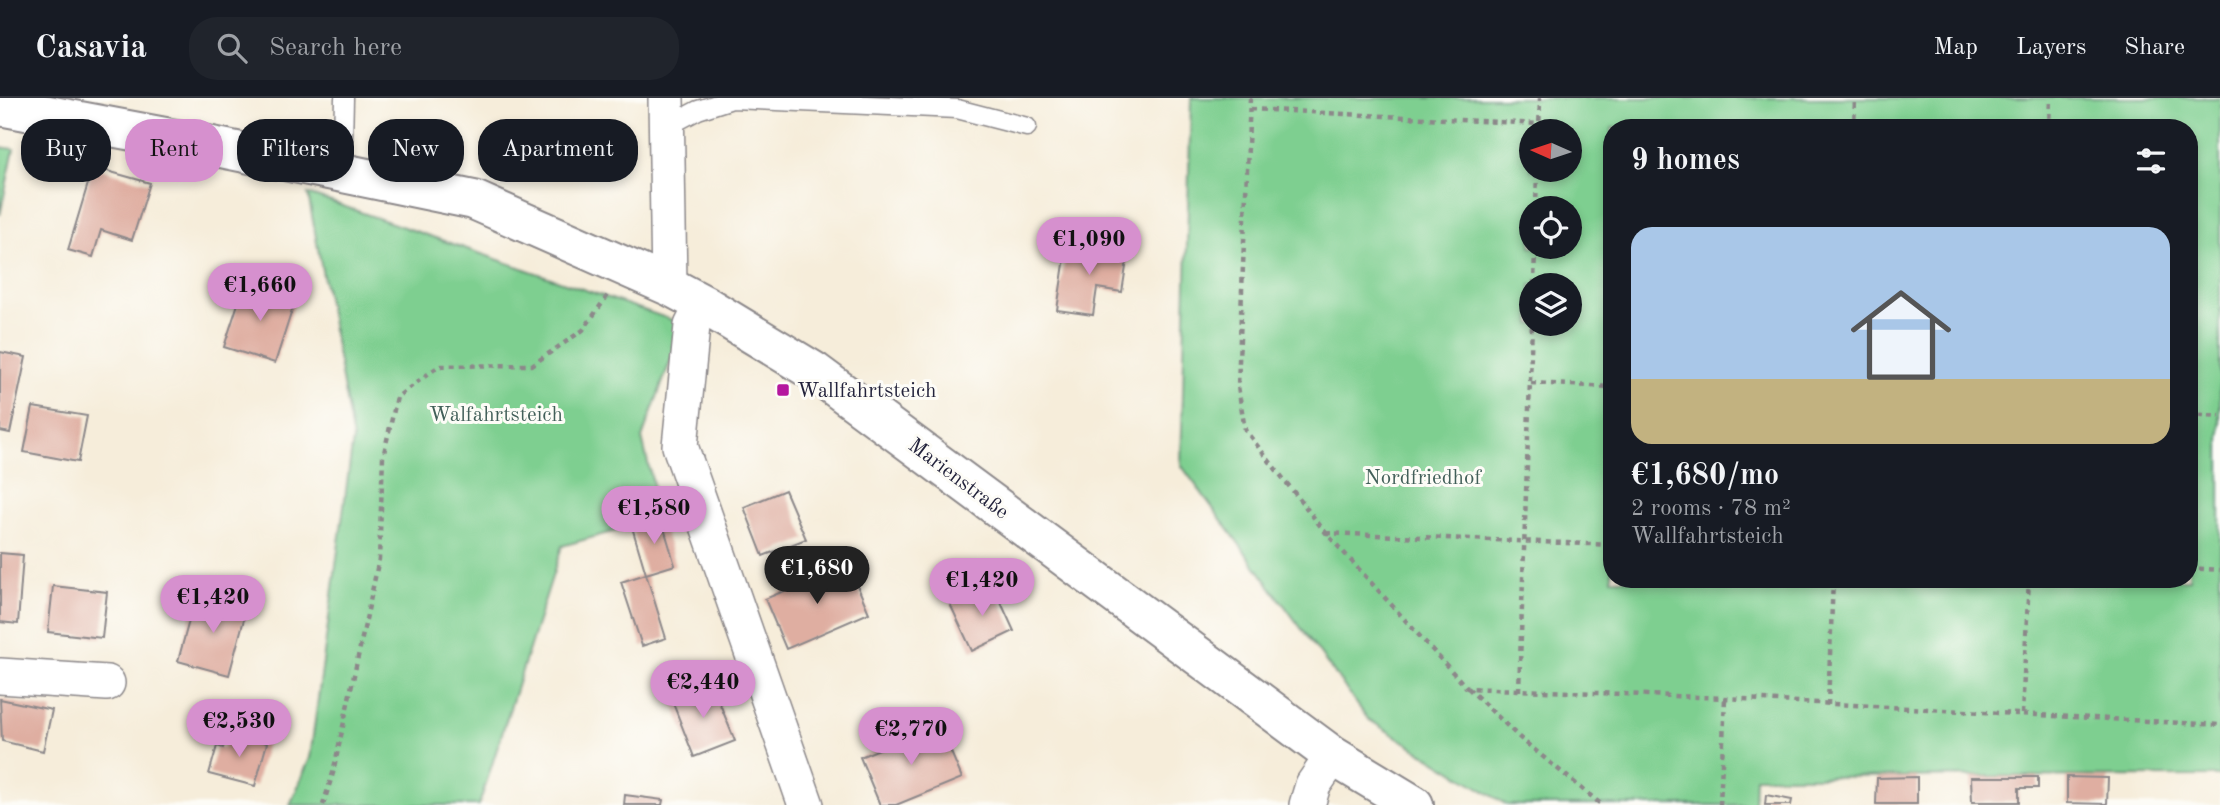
<!DOCTYPE html>
<meta charset="utf-8">
<style>
body{margin:0;font-family:"Old Standard TT",serif;background:#20242c;color:#f1f3f6;height:100vh;display:flex;flex-direction:column;font-size:26px;white-space:nowrap}
*{box-sizing:border-box;margin:0}
p{font-size:23px;color:#9ea1a6}
.icon{flex:none;width:38px;height:38px;fill:none;stroke:currentColor;stroke-width:2;stroke-linecap:round;stroke-linejoin:round}
.map{position:relative;flex:1;overflow:hidden}
.details{position:absolute;left:1603px;top:21px;width:595px;height:469px;display:flex;flex-direction:column;background:#171b24;border-radius:28px;box-shadow:0 4px 10px #0003}
.details>*{flex:none}
.guide{position:absolute;left:21px;top:21px;width:665px;height:63px;display:flex;gap:14px}
.needle{width:46px;rotate:273deg}
.tools{position:absolute;left:1519px;top:21px;display:grid;gap:14px}
.tools a{display:grid;place-items:center;width:63px;height:63px;border-radius:50%;background:#171b24;box-shadow:0 4px 10px #0003;font-size:35px}
.price{position:absolute;translate:-50% -60px;padding:0 16px;border-radius:24px;background:#d690ce;color:#111;font-size:23px;line-height:46px;filter:drop-shadow(0 2px 4px #0008)}
.price::after{content:'';position:absolute;left:50%;top:42px;width:21px;height:16px;margin-left:-10px;background:inherit;clip-path:polygon(0 0,100% 0,50% 100%)}
.price.active{background:#222;color:#fff}
ul{padding:0;list-style:none}
li{display:grid;align-content:center;gap:14px;height:371px;padding:0 28px}
li+li{border-top:2px solid #363941}
li span{display:grid;place-items:center;height:217px;border-radius:21px;color:#555}
li>.icon{margin-inline-start:auto}
span .icon{width:126px;height:126px;fill:#fffc;stroke-width:1}
li b{font-size:30px}
h2{display:flex;justify-content:space-between;align-items:center;height:84px;padding:0 28px;font-size:30px}
.tag{padding:0 24px;border-radius:28px;background:#171b24;box-shadow:0 4px 10px #0003;font-size:24px;line-height:63px}
.tag.active{background:#d690ce;color:#111}
header{display:flex;align-items:center;gap:42px;box-sizing:border-box;height:98px;padding:0 35px;background:#171b24;border-bottom:2px solid #363941}
header strong{font-size:33px}
nav{display:flex;gap:38px;margin-inline-start:auto;font-size:24px}
.search{width:490px;height:63px;background:#20242c;display:flex;align-items:center;gap:18px;box-sizing:border-box;padding:0 24px;border-radius:28px;color:#9ea1a6;font-size:26px}
.map>svg:first-child{display:block}
</style>
<header>
<strong>Casavia</strong>
<div class="search"><svg class="icon" aria-label="search" viewBox="0 0 24 24"><circle cx="10" cy="10" r="6"/><path d="M15 15l6 6"/></svg>Search here</div>
<nav><a>Map</a><a>Layers</a><a>Share</a></nav>
</header>
<div class="map">
<svg width="2220" height="707" viewBox="0 0 2220 707">
<rect width="100%" height="100%" fill="#fdfcf7"/>
<filter id="ink" filterUnits="userSpaceOnUse"><feTurbulence type="fractalNoise" baseFrequency=".0143" numOctaves="2"/><feDisplacementMap in="SourceGraphic" scale="14" xChannelSelector="R" yChannelSelector="G"/><feConvolveMatrix kernelMatrix="1 2 1 2 8 2 1 2 1" color-interpolation-filters="sRGB"/></filter>
<filter id="wash" filterUnits="userSpaceOnUse"><feTurbulence type="fractalNoise" baseFrequency=".00686" numOctaves="4" result="noise"/><feDisplacementMap in="SourceGraphic" scale="28" xChannelSelector="R" yChannelSelector="G"/><feGaussianBlur stdDeviation="1.57" result="paint"/><feColorMatrix in="noise" values="0 0 0 0 0 0 0 0 0 0 0 0 0 0 0 0 0 1.4 0 .05"/><feComposite in="paint" operator="in"/></filter>
<g filter="url(#wash)">
<rect width="100%" height="100%" fill="#f6edda"/>
<path fill="#7ecf90" stroke="#507866" stroke-width="2" fill-rule="evenodd" d="M1191,0H2220V678L1755,679L1754,707H1507L1368,621L1181,367ZM1612,30H2189V481H1612ZM1570,33V72H1531V33ZM1570,110V149H1531V110ZM1531,187H1570V226H1531Z
M0,49L14,51L0,117Z
M308,96L684,226L642,340L661,420L562,448L479,707H290L310,660L353,341Z"/>
<g id="blocks">
<path fill="#dfaea1" d="M93,69L150,85L132,142L101,132L93,159L68,152Z
M1067,146L1128,156L1122,194L1097,190L1093,217L1057,212Z
M245,184L296,200L275,265L224,249Z
M0,254L26,259L10,335L0,333Z
M33,309L87,318L78,364L24,354Z
M785,392L806,441L763,458L744,409Z
M661,420L675,467L646,476L632,429Z
M0,455L23,457L18,526L0,524Z
M848,466L869,515L786,551L765,501Z
M646,476L666,540L642,548L621,484Z
M993,487L1014,533L972,553L950,506Z
M53,488L107,494L102,540L48,534Z
M196,497L247,510L229,577L178,563Z
M711,584L735,643L694,659L671,600Z
M0,601L52,612L43,653L2,643Z
M939,626L962,680L896,707H880L860,659Z
M228,634L267,645L255,688L209,676L217,648L223,650Z
M1917,679V706H1876L1877,680Z
M1971,679H2038V690H2019V704H1972Z
M2067,679L2108,680L2107,706L2067,705Z
M625,697L663,702L662,707H624Z
M1766,697L1792,702L1791,707H1765Z"/>
</g>
</g>
<g filter="url(#ink)">
<use href="#blocks" fill-opacity="0" stroke="#8c888a" stroke-width="2"/>
<g fill="none" stroke-linecap="round" stroke-linejoin="round">
<g stroke="#8c888a" stroke-width="21">
<path id="lane" d="M668,28L698,12L732,1L957,11L1027,29
M336,73L343,43L344,0"/>
</g>
<g stroke="#8c888a" stroke-width="38">
<path id="street" d="M666,0L669,188
M703,206L692,228L680,348L806,707
M0,578L107,585
M1307,707L1313,687L1333,658"/>
</g>
<g stroke="#8c888a" stroke-width="42">
<path id="primary" d="M0,8L202,46L474,102L669,188L703,206L815,274L1333,658L1414,707"/>
</g>
<path stroke="#8c888a" stroke-width="4.5" stroke-dasharray="5 5" stroke-linecap="butt" d="M1250,0L1238,288L1245,332L1326,435L1467,590L1725,600L2220,627
M1250,11L1539,26
M1854,30L1855,0
M2049,30L2050,0
M1539,33L1540,0
M1536,110L1537,72
M1534,187L1535,149
M1531,285L1612,289
M2189,316L2220,318
M1326,435L1612,447
M2189,470L2220,472
M1468,590L1520,640L1602,707
M1519,593L1532,226
M1828,607L1833,481
M2022,616L2029,481
M323,707L333,675L379,461L383,359L397,299L439,268L532,267L583,232L608,197
M1720,707L1725,600"/>
<use href="#lane" stroke="#fff" stroke-width="18"/>
<use href="#street" stroke="#fff" stroke-width="35"/>
<use href="#primary" stroke="#fff" stroke-width="38"/>
</g>
</g>
<rect fill="#b5179e" stroke="#fdfcf7" stroke-width="2.5" x="776" y="285" width="14" height="14" rx="3.5"/>
<g text-anchor="middle" stroke-width="6" stroke-linejoin="round" paint-order="stroke">
<g font-size="21" fill="#22223b" stroke="#fdfcf7" text-anchor="start">
<text x="797" y="299">Wallfahrtsteich</text>
</g>
<g font-size="21" fill="#425f59" stroke="#fdfcf7">
<text x="496" y="323">Walfahrtsteich</text>
<text x="1423" y="386">Nordfriedhof</text>
</g>
<g font-size="21" fill="#22223b" stroke="#fdfcf7">
<text transform="translate(959 380) rotate(37)" y="7">Marienstraße</text>
</g>
</g>
</svg>
<div class="tools">
<a><svg class="needle" viewBox="-14 -14 28 28"><path d="M0-13l5 13h-10z" fill="#e53935"/><path d="M0 13l5-13h-10z" fill="#9ea1a6"/></svg></a>
<a><svg class="icon" aria-label="locate" viewBox="0 0 24 24"><circle cx="12" cy="12" r="6"/><path d="M12 2v4M12 18v4M2 12h4M18 12h4"/></svg></a>
<a><svg class="icon" aria-label="layers" viewBox="0 0 24 24"><path d="M12 4l9 5-9 5-9-5zM3 14l9 5 9-5"/></svg></a>
</div>
<b class="price" style="left:1089px;top:179px">€1,090</b>
<b class="price" style="left:260px;top:225px">€1,660</b>
<b class="price" style="left:654px;top:448px">€1,580</b>
<b class="price active" style="left:817px;top:508px">€1,680</b>
<b class="price" style="left:982px;top:520px">€1,420</b>
<b class="price" style="left:213px;top:537px">€1,420</b>
<b class="price" style="left:703px;top:622px">€2,440</b>
<b class="price" style="left:239px;top:661px">€2,530</b>
<b class="price" style="left:911px;top:669px">€2,770</b>
<div class="guide">
<a class="tag">Buy</a>
<a class="tag active">Rent</a>
<a class="tag">Filters</a>
<a class="tag">New</a>
<a class="tag">Apartment</a>
</div>
<section class="details">
<h2>9 homes<svg class="icon" aria-label="filters" viewBox="0 0 24 24"><path d="M4 7h16M4 17h16"/><circle cx="9" cy="7" r="2"/><circle cx="15" cy="17" r="2"/></svg></h2>
<ul>
<li><span style="background:linear-gradient(#a9c7e8 70%,#c2b280 0)"><svg class="icon" aria-label="home" viewBox="0 0 24 24"><path d="M3 11l9-7 9 7M6 9v11h12V9"/></svg></span><div><b>€1,680/mo</b><p>2 rooms · 78 m²</p><p>Wallfahrtsteich</p></div></li>
</ul>
</section>
</div>
